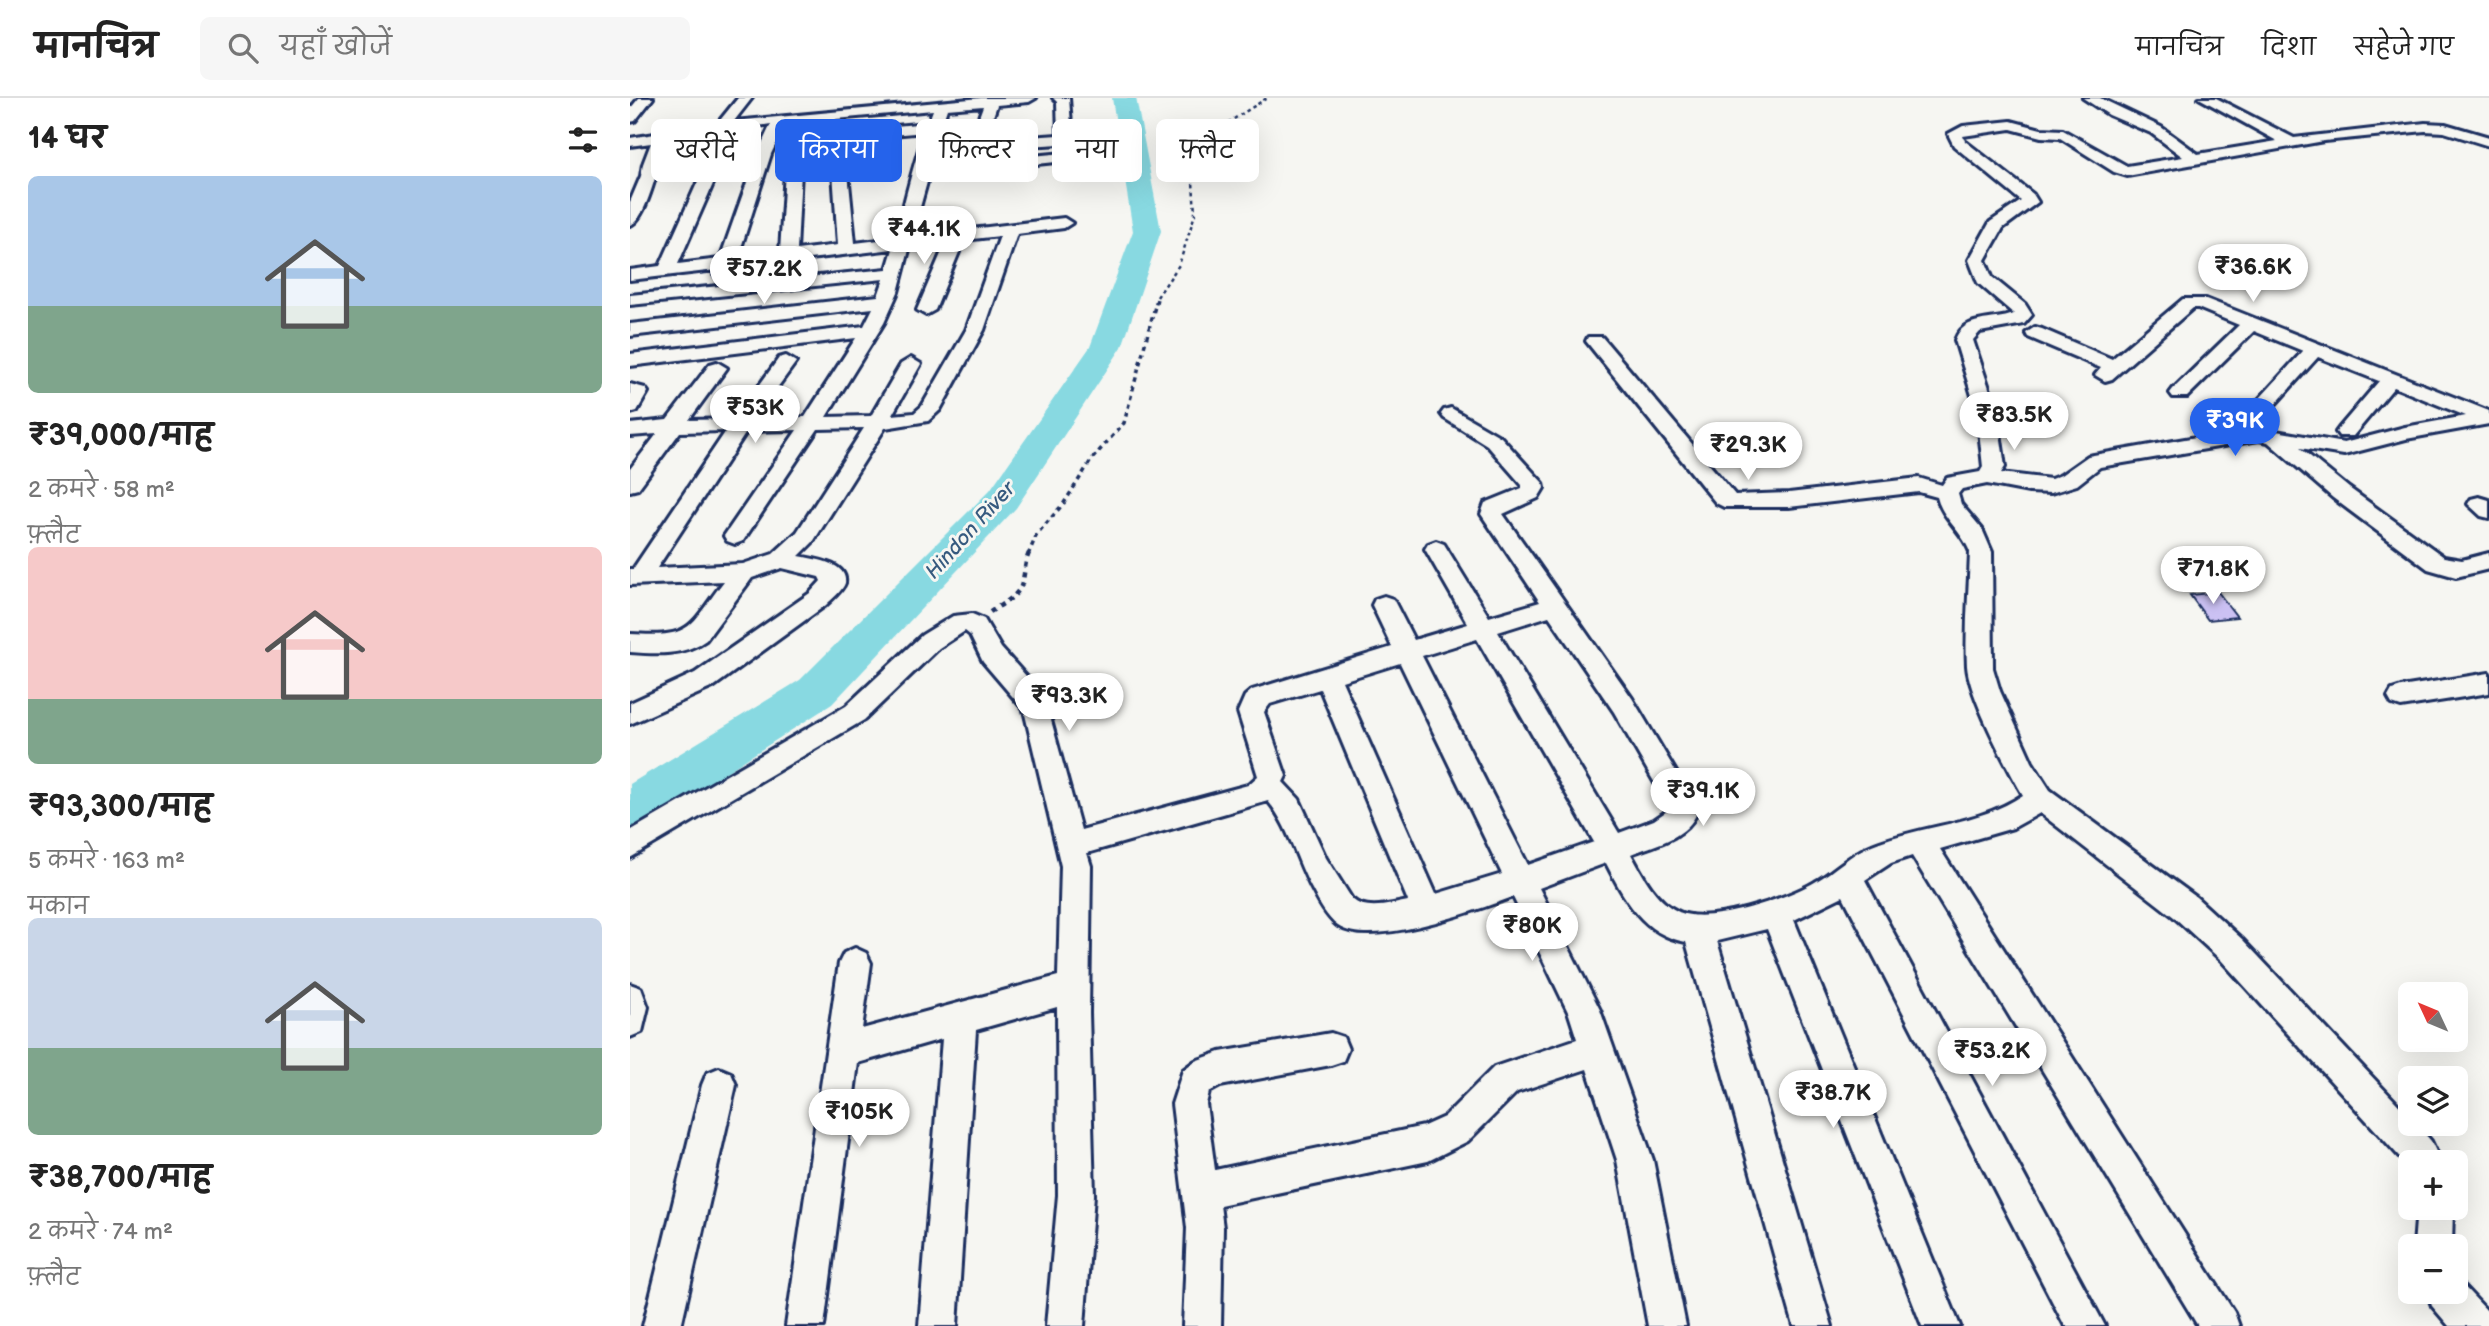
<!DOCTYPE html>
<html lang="hi">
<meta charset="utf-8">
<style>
body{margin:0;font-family:"Balsamiq Sans","Playpen Sans Deva",sans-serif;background:#f6f6f6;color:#222;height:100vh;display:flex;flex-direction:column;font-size:26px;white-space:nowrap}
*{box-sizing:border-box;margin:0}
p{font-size:23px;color:#767676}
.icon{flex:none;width:38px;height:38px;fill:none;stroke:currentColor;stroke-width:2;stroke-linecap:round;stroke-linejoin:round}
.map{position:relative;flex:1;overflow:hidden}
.side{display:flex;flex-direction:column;background:#fff;width:630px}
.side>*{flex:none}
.banner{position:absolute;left:21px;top:21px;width:665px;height:63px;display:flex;gap:14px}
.needle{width:46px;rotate:314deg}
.controls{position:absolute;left:1768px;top:884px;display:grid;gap:14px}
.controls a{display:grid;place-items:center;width:70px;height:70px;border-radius:10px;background:#fff;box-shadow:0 7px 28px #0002;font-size:35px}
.price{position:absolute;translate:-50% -60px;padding:0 16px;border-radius:24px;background:#fff;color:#222;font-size:23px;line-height:46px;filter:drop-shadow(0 2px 4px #0008)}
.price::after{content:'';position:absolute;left:50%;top:42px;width:21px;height:16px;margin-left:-10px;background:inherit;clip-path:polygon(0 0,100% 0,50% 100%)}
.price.active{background:#2563eb;color:#fff}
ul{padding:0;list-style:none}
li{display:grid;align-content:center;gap:14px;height:371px;padding:0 28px}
li span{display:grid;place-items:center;height:217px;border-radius:10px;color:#555}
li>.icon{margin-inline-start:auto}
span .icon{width:126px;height:126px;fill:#fffc;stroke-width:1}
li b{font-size:30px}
h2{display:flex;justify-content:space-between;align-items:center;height:84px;padding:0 28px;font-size:30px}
.pill{padding:0 24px;border-radius:10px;background:#fff;box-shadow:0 7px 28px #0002;font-size:24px;line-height:63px}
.pill.active{background:#2563eb;color:#fff}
header{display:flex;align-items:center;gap:42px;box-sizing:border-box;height:98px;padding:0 35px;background:#fff;border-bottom:2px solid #e0e0e0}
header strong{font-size:33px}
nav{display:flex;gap:38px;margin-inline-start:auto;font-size:24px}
.search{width:490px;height:63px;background:#f6f6f6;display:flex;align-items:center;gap:18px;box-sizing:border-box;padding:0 24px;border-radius:10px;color:#767676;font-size:26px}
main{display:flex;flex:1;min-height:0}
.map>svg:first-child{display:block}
</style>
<header>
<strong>मानचित्र</strong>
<div class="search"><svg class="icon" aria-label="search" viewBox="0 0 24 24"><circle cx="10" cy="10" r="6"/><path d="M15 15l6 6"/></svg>यहाँ खोजें</div>
<nav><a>मानचित्र</a><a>दिशा</a><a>सहेजे गए</a></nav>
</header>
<main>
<section class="side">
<h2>14 घर<svg class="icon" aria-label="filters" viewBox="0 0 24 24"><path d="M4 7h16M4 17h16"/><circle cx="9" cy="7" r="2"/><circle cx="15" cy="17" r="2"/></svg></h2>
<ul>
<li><span style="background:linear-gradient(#a9c7e8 60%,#7fa58c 0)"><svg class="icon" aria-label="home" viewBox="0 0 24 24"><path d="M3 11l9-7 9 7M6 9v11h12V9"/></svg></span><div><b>₹39,000/माह</b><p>2 कमरे · 58 m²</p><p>फ़्लैट</p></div></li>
<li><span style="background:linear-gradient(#f6c9c9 70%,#7fa58c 0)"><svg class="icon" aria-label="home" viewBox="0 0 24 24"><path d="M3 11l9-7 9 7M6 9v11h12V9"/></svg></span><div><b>₹93,300/माह</b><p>5 कमरे · 163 m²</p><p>मकान</p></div></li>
<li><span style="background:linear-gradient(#c9d6e8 60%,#7fa58c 0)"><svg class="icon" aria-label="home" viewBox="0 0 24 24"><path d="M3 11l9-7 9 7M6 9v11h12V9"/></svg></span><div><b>₹38,700/माह</b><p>2 कमरे · 74 m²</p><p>फ़्लैट</p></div></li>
</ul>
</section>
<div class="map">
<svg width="1859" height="1228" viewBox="0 0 1859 1228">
<rect width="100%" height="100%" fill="#f6f6f2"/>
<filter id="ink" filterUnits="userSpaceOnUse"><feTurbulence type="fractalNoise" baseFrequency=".0143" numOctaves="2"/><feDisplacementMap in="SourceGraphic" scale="14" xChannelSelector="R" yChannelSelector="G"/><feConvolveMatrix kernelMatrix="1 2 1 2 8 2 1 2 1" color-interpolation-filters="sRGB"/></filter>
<g filter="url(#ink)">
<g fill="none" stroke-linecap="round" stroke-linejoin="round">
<path fill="#88d9e1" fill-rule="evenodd" d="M482,0H506L531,133L492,249L386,410L202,606L17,725L0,731V686L170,582L360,392L460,249L503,133Z"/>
</g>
<path fill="#cbc1f3" stroke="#1b2f5e" stroke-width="2" d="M1588,494L1607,519L1578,522L1560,497Z"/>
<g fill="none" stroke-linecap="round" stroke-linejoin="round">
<g stroke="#1b2f5e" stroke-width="6">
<path id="street" d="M9,0H23L5,23L0,24V11Z
M108,0H122L104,23L351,0H406L399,4L367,7L355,42L428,37L427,4L423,0H439L442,41L449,57L445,62L299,77L282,138L434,120L442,125L434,130L387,136L354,232L310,312L298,323L255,330L183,444L169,458C182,461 218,464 215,485C213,492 202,501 196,507L83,589L0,626V605L65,575L180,495L191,483L189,479L152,470L122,480L76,542C53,558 27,556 0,554V536C64,540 58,530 94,483L0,487V471H3L96,333L50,334L8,391L0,393V371L27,336L0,338V326L37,322L80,266L87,264L97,270L59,322L105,321L149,260L156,258L166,264L125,320L175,319L226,240L0,268V256L234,228L243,210L0,238V226L248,198L254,181L0,207V197L257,171L263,151L104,170L99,181L93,182L84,177L86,172L0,182V172L30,168L73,72L70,57L81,35L36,43C30,59 17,123 0,127V104L11,78L13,66L21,45L0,48V40L87,26ZM353,8L340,43L305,46L317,11ZM303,12L298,25L200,34L206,21ZM192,22L177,52L179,55L202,59L208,147L167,152L171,73L163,68L155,73L150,154L108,159L141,56L156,25ZM141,26L127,56L90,161L48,166L89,72L84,57L97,33ZM295,34C282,68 275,105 265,140L225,145L216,55L214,52L193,49L196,43ZM430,46L434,55L348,63L352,51ZM337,52L333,65L299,68L301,55ZM370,138L336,232L292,308L284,315L262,317L291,266L281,260L271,266L241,318L196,319L254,225L268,194L280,148L316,144L287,212L296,217L305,212L334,142ZM234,330L167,434L143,456L113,466L27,470L117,333L167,332L94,438L97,443L105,446L113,443L188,331Z
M1453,0H1470L1531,29L1568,56L1647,43L1569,0H1586L1664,40L1795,25L1815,26L1859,39V48L1814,34L1795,33L1694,43L1497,78L1484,74L1430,40L1411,39L1381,31L1333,38L1335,43L1403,96L1408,104L1373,130L1355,162L1362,179L1395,206L1402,217L1394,226L1350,234L1343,242L1367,314L1375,369L1371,375L1421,381L1431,377L1458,358L1612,331L1629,330L1714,345L1775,329L1836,318L1764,289L1723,338H1709L1706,334L1709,330L1749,283L1688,259L1633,320H1619L1616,316L1619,312L1673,253L1624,233L1557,299H1543L1540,295L1543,291L1609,227L1568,210H1563L1482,281L1475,283L1465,277L1471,270L1398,239L1396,235L1405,229L1412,231L1482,261L1553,201H1576L1859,313V326L1776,341L1714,357L1670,350L1719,390L1814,459L1832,462L1859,455V471L1826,479L1798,471L1703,400L1638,344L1629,342L1470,369L1447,387L1421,395L1399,394L1357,386L1332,391L1328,396L1331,406L1352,431L1362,454L1363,570L1370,593L1402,664L1420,692L1566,799L1613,842L1780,1019V1026H1786L1801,1043L1811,1064H1780V1075L1777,1067L1591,862L1544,819L1410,715L1383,730L1310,751L1604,1214L1609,1228H1568L1282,758L1261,765L1235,782L1475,1228H1435L1213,798L1164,822L1330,1228H1292L1137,831L1087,843L1202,1228H1164L1056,844C1013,837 994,800 976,765L909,790L970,912L1023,1062L1056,1228H1018L987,1062L957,971L887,994L838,1043L798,1063L590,1107L593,1130L591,1228H553L557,1130L542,1006L553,972L565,963L590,954L701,935L713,939L718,951L713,963L701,967L590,988L579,994L576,1006L585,1072L794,1028L814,1019L864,969L947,941L939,916L883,799C846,812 742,851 708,828C697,820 689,805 683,793C667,764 659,728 638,703L457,755L461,768L459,915L464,1097L454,1228H416L428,1097L427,909L346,932L327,1228H289L312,941L228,965L194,1228H156L209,865L214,855L225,850L236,855L241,865L232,931L428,878L431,768L394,612L353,564L340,537L335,533L309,550L234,622L0,760V733L216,608L292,537L323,518L342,516L354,521L371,550L405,588L416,604L451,732L618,687L628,678L608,614L615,598L622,592L762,549L742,507L745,501L754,498L763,501L784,542L838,526L795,451L798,446L806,443L814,446L859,519L910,504L851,416L855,405L892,390V387L857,347L814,320L811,316L814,312L821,310L871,339L913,385L914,390L908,400L873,416L1002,600L1061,699L1066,717C1054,741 1024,747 1001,756C1012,776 1025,802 1047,813C1076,829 1158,800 1185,784C1205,773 1221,755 1242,747C1291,727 1349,727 1393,697C1377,670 1339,597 1337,568C1335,530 1339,491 1340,454C1332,433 1312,420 1307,399L1289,394L1159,409H1094L1086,405L956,243L958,239H972L1105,397L1159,395L1289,380L1312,387L1317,380L1350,374L1353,369L1347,314L1325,242C1334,217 1362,224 1384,216L1348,185L1339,162L1360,124L1391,103L1324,48L1318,36L1333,28L1381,23L1411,31L1433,32L1497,68L1553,59L1521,35L1479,17ZM919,518L984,614L1034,701L1037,713L1024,722L989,735L868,534ZM847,541L964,744L898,767L792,558ZM770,565L872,776L806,796L712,583ZM690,591L778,803C761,806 736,814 722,801L696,760L669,701L653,684L656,678L634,614L640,606Z
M0,286L15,290L18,294L7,313L0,315Z
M1849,399L1859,402V420L1851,418L1838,406L1841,401Z
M1859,575V595L1771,609L1762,606L1758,599L1762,592L1771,589Z
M0,886L11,890L18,909L12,934L0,939Z
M89,970L101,975L106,987L51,1228H13L72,987L77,975Z
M1787,1110H1823L1822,1148H1784Z
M1825,1179L1858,1214L1859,1228H1819L1802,1208L1797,1194H1825Z"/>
</g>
<path stroke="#1b2f5e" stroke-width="2.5" stroke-dasharray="3.5 3.5" stroke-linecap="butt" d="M527,199L549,167L565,116L561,51L566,45L637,0"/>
<path stroke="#1b2f5e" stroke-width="3.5" stroke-dasharray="4.5 4.5" stroke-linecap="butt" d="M398,457L407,436L434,405L462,361L494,325L528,197"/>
<path stroke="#1b2f5e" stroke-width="4.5" stroke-dasharray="5 5" stroke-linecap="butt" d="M360,514C370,507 386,500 391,488C395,478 394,466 399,455"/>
<use href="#street" fill="#f6f6f2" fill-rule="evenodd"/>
</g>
</g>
<g text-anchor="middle" stroke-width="6" stroke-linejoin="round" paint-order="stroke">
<g font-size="21" font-style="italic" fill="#365a7f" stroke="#f6f6f2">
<text transform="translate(340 432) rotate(-48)" y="7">Hindon River</text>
</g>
</g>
</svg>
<div class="controls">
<a><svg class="needle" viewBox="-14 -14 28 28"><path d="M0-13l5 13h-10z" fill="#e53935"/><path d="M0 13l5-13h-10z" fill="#767676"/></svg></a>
<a><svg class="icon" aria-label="layers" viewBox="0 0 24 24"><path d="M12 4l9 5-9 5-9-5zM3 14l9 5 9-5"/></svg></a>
<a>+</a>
<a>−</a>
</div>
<b class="price" style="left:294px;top:168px">₹44.1K</b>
<b class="price" style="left:1623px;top:206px">₹36.6K</b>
<b class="price" style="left:134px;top:208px">₹57.2K</b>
<b class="price" style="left:125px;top:347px">₹53K</b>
<b class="price" style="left:1384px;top:354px">₹83.5K</b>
<b class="price active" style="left:1605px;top:360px">₹39K</b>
<b class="price" style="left:1118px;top:384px">₹29.3K</b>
<b class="price" style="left:1583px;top:508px">₹71.8K</b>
<b class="price" style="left:439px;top:635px">₹93.3K</b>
<b class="price" style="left:1073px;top:730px">₹39.1K</b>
<b class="price" style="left:902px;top:865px">₹80K</b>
<b class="price" style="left:1362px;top:990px">₹53.2K</b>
<b class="price" style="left:1203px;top:1032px">₹38.7K</b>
<b class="price" style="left:229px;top:1051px">₹105K</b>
<div class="banner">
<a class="pill">खरीदें</a>
<a class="pill active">किराया</a>
<a class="pill">फ़िल्टर</a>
<a class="pill">नया</a>
<a class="pill">फ़्लैट</a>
</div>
</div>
</main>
